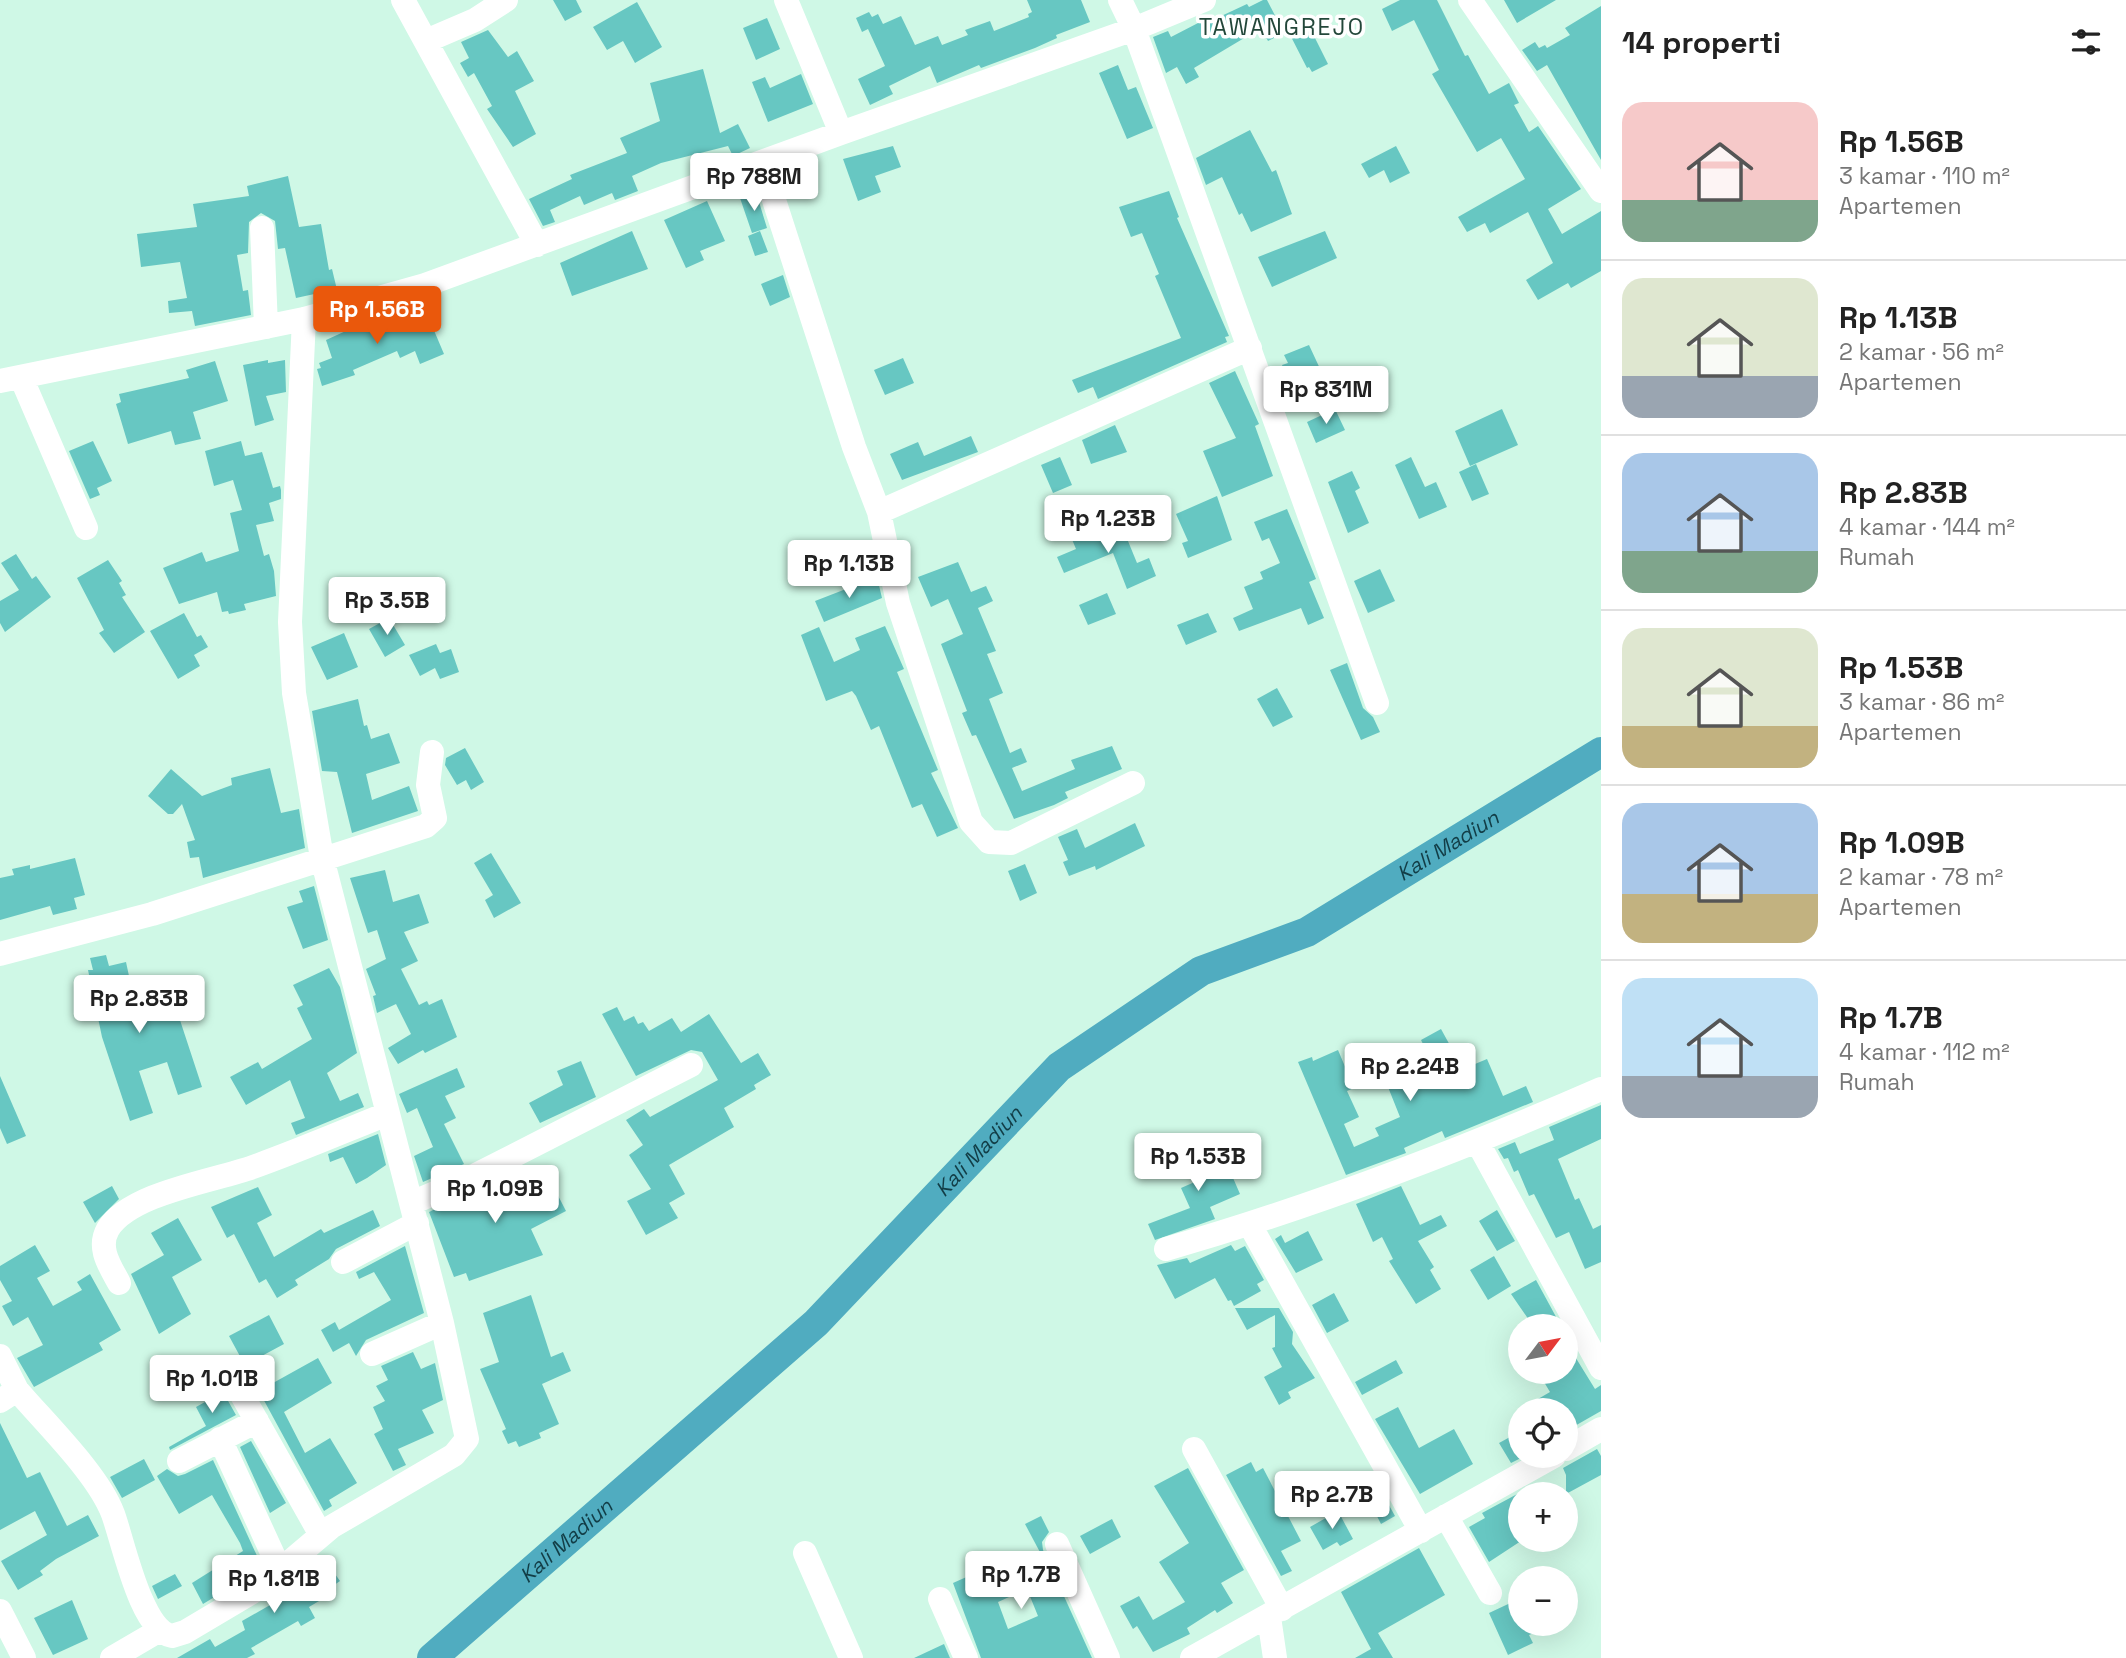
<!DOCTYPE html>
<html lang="id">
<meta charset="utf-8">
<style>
body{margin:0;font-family:"Space Grotesk",sans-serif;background:#f2f2f2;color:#222;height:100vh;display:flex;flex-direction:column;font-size:26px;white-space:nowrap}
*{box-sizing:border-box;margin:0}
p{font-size:23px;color:#767676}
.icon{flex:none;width:38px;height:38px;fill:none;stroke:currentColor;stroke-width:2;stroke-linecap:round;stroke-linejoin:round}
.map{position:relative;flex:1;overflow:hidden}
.panel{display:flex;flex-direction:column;background:#fff;width:525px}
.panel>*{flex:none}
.needle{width:46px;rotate:58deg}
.fabs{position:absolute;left:1508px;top:1314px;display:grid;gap:14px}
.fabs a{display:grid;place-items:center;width:70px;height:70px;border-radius:50%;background:#fff;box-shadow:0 7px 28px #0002;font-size:35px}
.price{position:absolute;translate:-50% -60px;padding:0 16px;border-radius:7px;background:#fff;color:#222;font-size:23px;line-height:46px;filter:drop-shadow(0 2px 4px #0008)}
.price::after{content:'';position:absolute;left:50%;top:42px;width:21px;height:16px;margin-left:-10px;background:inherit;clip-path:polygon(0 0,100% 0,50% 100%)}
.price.current{background:#ea580c;color:#fff}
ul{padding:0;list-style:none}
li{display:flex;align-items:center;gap:21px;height:175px;padding:0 21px}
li+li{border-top:2px solid #e0e0e0}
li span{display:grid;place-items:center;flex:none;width:196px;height:140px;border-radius:21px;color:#555}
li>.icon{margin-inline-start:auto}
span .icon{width:84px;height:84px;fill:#fffc;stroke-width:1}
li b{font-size:30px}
h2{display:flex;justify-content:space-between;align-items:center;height:84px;padding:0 21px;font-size:30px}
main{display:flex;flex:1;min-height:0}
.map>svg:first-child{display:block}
</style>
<main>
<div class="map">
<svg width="1601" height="1658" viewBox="0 0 1601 1658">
<rect width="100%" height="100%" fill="#cff8e6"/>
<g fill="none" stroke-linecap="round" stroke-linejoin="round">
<path stroke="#50acc0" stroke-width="30" id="s1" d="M432,1658L816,1323L1059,1067L1201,971L1307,932L1601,752"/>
</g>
<path fill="#67c7c2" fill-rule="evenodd" d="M553,0H576L582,12L565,21Z
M1027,0H1081L1090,22L1056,35L1057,38L1035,48L981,68L979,65L937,83L930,66L889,86L893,94L870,105L858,79L885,66L868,29L862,32L856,18L869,12L872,17L878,14L883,24L901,16L915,45L938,36L942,45L968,35L965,30L990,21L994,31L1029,17L1028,14L1032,12Z
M1263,0H1267L1284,33L1268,41L1261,28L1194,68L1199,77L1186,84L1177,67L1166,73L1153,37L1168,31L1171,37L1200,22L1202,25L1247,4L1249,7Z
M1400,0H1437L1465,56L1468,55L1489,94L1509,83L1519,103L1514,105L1529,132L1538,126L1581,189L1548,209L1562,234L1601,211V271L1571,288L1568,283L1538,300L1526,280L1553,263L1528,212L1490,233L1485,223L1467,232L1458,217L1525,179L1501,138L1477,152L1432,74L1439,70L1414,20L1392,31L1382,9Z
M1504,0H1556L1517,23Z
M637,2L662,47L635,63L623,41L607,50L593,27Z
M1601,6V160L1547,65L1537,71L1522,50L1535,42L1539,48L1545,45L1547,48L1570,35L1565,28Z
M1304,16L1328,64L1312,72L1309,67L1307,68L1285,25Z
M767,18L780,49L756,60L743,28Z
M488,30L508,57L517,51L534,81L515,91L536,134L513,147L487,109L492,106L474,73L468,77L460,63L469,58L461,42Z
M1118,65L1128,90L1136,87L1153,128L1127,139L1099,73Z
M703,69L720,133L738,124L750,148L733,156L728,146L661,163L632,176L638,191L615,200L612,193L584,205L580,196L550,210L555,222L543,226L529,199L572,179L570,175L627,153L620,138L660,121L650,83Z
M801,74L813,104L768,122L752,82L765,77L770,88Z
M1250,130L1272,172L1276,170L1292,214L1251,232L1242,213L1239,215L1222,177L1206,185L1196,158Z
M893,146L901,167L875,176L881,192L858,201L843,159Z
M1396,146L1410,173L1390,183L1384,170L1369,178L1361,164Z
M288,176L299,227L321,224L329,270L332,269L338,294L320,299L319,293L296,298L285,248L278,249L275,221L261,213L249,222L248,253L237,255L243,291L248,290L251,315L195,326L192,311L169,313L168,301L187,298L180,262L141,267L137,234L197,227L193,204L249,196L247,186Z
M1169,191L1179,217L1177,218L1229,336L1225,337L1227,342L1098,399L1093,387L1078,393L1072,380L1181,338L1155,276L1159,274L1142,233L1131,237L1119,207Z
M756,192L767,228L752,233L740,198Z
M707,201L725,241L700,251L704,260L686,268L664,220Z
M632,231L648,269L572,296L560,263Z
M760,231L768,252L755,256L748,236Z
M1325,231L1337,258L1272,287L1258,257Z
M783,275L790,297L770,306L761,284Z
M381,315L387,329L419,316L423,325L430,321L444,354L420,364L415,351L400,358L397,351L353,370L355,375L322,386L317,369L321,368L319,363L332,358L326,340Z
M1309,345L1322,373L1297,384L1293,375L1287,377L1282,365L1288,363L1284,355Z
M903,358L914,383L885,395L874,370Z
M268,360V363L285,360L286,392L266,396L274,420L255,426L243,365Z
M215,361L228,401L193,412L201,439L175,445L171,431L128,444L116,404L121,402L119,394L189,378L186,370Z
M1235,371L1259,424L1255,426L1273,476L1222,497L1203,451L1236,438L1209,383Z
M1335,409L1345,430L1316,443L1307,422Z
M1502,409L1518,445L1470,466L1455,431Z
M1115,425L1127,452L1091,464L1082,440Z
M971,436L978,452L902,480L890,454L918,442L924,456Z
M93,441L112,481L97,488L100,495L90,499L69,451Z
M241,441L245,456L262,452L273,488L280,486L281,490V499L269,503L274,521L256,525L264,556L269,554L274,571L276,596L244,604L246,610L229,614L228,611L222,612L217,592L179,604L163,568L202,552L206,562L239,551L230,513L242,510L233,480L214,486L205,451Z
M1060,457L1072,485L1053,493L1041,465Z
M1411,457L1425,487L1436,482L1447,507L1419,519L1395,465Z
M1476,464L1489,494L1472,501L1459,472Z
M1352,471L1360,488L1355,491L1369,523L1348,533L1328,482Z
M1217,496L1232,540L1188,558L1182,543L1188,541L1176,514Z
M1287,509L1316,579L1309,582L1324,618L1308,625L1301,608L1239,631L1233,618L1253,609L1244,587L1263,579L1260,572L1280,563L1269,538L1262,541L1254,522Z
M1121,524L1137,563L1149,558L1156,576L1127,589L1113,553L1064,573L1057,557L1076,549L1071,537L1084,531L1087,538Z
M16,554L32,579L36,576L51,597L5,632L0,623V601L19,590L1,563Z
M108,560L122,581L119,583L126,595L122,597L145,632L114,653L99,633L104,630L77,578Z
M958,562L971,592L986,586L993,601L978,608L996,651L987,654L1003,693L989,699L1010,753L1021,748L1027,762L1012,768L1022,791L1075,769L1071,760L1112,746L1122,769L1065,792L1068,798L1054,805L1014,819L976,735L972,736L962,713L967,711L941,644L963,634L948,599L931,607L918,577Z
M1380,569L1395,601L1368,613L1354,581Z
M877,577L882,598L824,622L815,601Z
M1107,593L1116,614L1088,625L1079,605Z
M184,613L197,637L201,635L208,647L194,655L200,666L178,679L150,631Z
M1208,613L1217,632L1186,645L1177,625Z
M389,618L405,645L385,657L369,629Z
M885,626L904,669L897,672L938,770L931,773L958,828L937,837L922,804L912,808L879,726L871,730L856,696L852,691L826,701L801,635L819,627L834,662L860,650L855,638Z
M344,633L358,667L327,680L311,647Z
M436,644L440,653L451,649L459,672L440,679L435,668L420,676L409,655Z
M1347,663L1363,708L1373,717L1380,732L1361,740L1330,670Z
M1277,688L1293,717L1273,727L1257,699Z
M358,699L364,726L367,725L371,739L389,733L400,763L366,774L372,800L409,786L418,811L352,833L337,772L322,771L312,711Z
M465,748L484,782L471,790L466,780L457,785L445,765L446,758Z
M270,768L281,813L299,809L305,848L203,878L199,857L190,858L187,842L195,840L182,804L173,814H168L148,796L171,769L202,796L232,785L231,778Z
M1135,823L1145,846L1096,870L1095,866L1069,876L1063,862L1068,860L1058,837L1077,829L1085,848Z
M491,853L521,903L494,918L485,900L493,895L474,863Z
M75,858L85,895L74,898L77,909L53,915L50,906L0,920V878L14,875L12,869L30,865V869Z
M1025,864L1037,893L1020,901L1008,871Z
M385,870L393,902L419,894L429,923L404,932L418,961L401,969L419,1005L427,1001L429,1005L442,999L457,1037L425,1053L423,1050L398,1064L388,1048L411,1034L396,1004L377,1013L373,996L376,995L366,969L386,959L377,930L368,933L350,878Z
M314,886L328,940L303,949L287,907L303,902L299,891Z
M106,955L109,966L126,962L132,990L156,985L162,1015L177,1011L202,1087L178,1095L167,1062L139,1071L153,1113L130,1121L102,1037L88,970H93L90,958Z
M329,968L340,987L357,1053L327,1073L340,1101L358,1093L364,1107L296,1135L291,1123L305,1118L290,1080L246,1105L230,1077L258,1062L262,1069L312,1039L297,1008L303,1005L293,985Z
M617,1007L624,1021L634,1016L638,1024L643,1022L649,1031L672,1018L681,1032L709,1014L741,1063L758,1053L771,1075L754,1085L756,1089L724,1108L734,1127L669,1165L685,1194L669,1203L678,1218L646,1235L627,1201L651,1189L629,1155L643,1145L626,1120L644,1109L650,1117L718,1080L702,1052L691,1050L636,1076L602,1014Z
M1441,1029L1463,1069L1487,1059L1503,1096L1526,1086L1533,1102L1445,1138L1442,1131L1404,1148L1406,1153L1346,1175L1298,1062L1312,1057L1313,1061L1338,1050L1354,1088L1347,1091L1359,1117L1344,1124L1354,1147L1379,1136L1375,1128L1400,1117L1386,1082L1432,1062L1421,1040Z
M581,1061L596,1097L540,1123L529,1103L563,1085L557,1071Z
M457,1068L465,1087L445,1096L456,1118L444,1124L464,1164L423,1182L414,1156L433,1147L417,1108L407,1113L399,1094Z
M0,1076L26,1136L7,1144L0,1128Z
M1601,1105V1139L1558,1159L1575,1200L1579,1198L1593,1229L1601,1225V1262L1585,1269L1569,1232L1556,1238L1534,1194L1529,1196L1518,1170L1514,1172L1508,1158L1504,1159L1498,1149L1515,1142L1520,1154L1554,1140L1549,1127Z
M378,1134L386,1165L367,1178L356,1184L343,1157L330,1162L328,1154Z
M1195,1135L1211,1171L1227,1164L1240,1194L1210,1207L1215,1219L1155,1240L1148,1224L1190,1208L1181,1188L1197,1181L1180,1142Z
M522,1168L535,1191L551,1182L566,1211L531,1229L543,1255L469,1281L466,1273L454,1277L429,1212Z
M112,1186L119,1199L95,1223L83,1202Z
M1401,1186L1420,1225L1441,1215L1447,1226L1418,1241L1434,1267L1430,1270L1441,1289L1416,1304L1389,1261L1393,1259L1382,1237L1373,1242L1356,1204Z
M258,1187L272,1215L257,1223L274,1257L321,1229L324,1233L373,1210L380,1226L336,1249L329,1259L295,1280L298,1285L277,1298L266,1279L259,1283L234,1234L227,1238L211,1207Z
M1497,1210L1515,1241L1497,1251L1479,1221Z
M178,1218L202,1260L172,1277L191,1314L159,1334L131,1274L164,1255L151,1233Z
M1308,1231L1323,1260L1296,1273L1275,1239L1281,1235L1285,1243Z
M35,1245L50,1271L37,1278L53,1306L82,1290L77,1282L90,1274L121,1330L99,1343L103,1350L34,1387L17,1358L43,1345L28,1317L13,1326L2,1306L12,1301L0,1280V1266Z
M1231,1245L1235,1251L1245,1246L1264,1280L1257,1284L1261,1291L1234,1306L1231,1300L1228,1301L1215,1278L1175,1299L1157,1265L1187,1258L1190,1263Z
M405,1246L424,1313L366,1340L356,1356L349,1343L333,1352L321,1330L335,1322L339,1330L391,1300L374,1272L359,1279L356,1272Z
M1494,1256L1511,1286L1488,1300L1470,1270Z
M1536,1280L1561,1326H1547L1541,1317L1531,1323L1511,1294Z
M1334,1293L1349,1321L1327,1333L1312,1305Z
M531,1295L551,1357L563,1352L571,1371L542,1384L559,1424L539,1433L541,1438L519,1447L516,1441L508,1444L502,1431L506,1429L480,1369L499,1362L483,1313Z
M1235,1308H1279L1293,1332L1292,1344L1315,1378L1288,1392L1291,1398L1279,1405L1264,1377L1282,1367L1272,1348L1275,1347V1315L1247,1330Z
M269,1315L284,1344L258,1358L273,1383L318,1358L332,1383L284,1412L305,1453L330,1438L357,1483L329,1500L332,1506L324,1511L229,1336Z
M1566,1342L1595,1389L1601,1385V1411L1566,1431V1410H1545L1538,1399L1550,1392L1538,1372H1566Z
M413,1352L421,1369L435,1363L443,1400L422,1410L434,1433L398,1449L406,1465L393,1471L374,1434L383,1429L373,1407L385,1401L376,1386L388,1380L381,1366Z
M1396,1360L1403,1373L1362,1395L1355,1382Z
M223,1392L236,1415L170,1450L169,1447L206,1426L196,1407Z
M1398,1407L1419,1448L1454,1429L1473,1464L1420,1494L1375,1419Z
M0,1423L27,1478L40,1472L67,1526L88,1515L99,1536L56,1559L40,1571L43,1575L18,1590L1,1561L47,1535L35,1511L0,1530Z
M1521,1431V1458L1511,1463L1499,1443Z
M251,1441L286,1503L270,1513L240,1447Z
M1597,1449L1601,1456V1475L1566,1494V1475L1563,1468Z
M144,1459L155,1480L122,1498L110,1477Z
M213,1460L258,1558L233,1573L239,1582L203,1604L192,1583L243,1551L240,1543L212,1495L179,1514L157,1476L167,1469L178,1476L185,1474Z
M1251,1462L1256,1472L1263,1468L1301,1541L1281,1551L1292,1571L1281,1576L1226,1475Z
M1188,1468L1244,1570L1221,1583L1233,1603L1217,1613L1215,1610L1187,1628L1190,1634L1153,1652L1137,1626L1133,1629L1120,1606L1139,1596L1153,1620L1185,1602L1159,1562L1189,1543L1154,1486Z
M1375,1480L1395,1516L1381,1524L1362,1487Z
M1521,1492V1541L1489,1562L1469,1527L1485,1518L1482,1513Z
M1338,1511L1353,1539L1340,1546L1337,1542L1323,1550L1310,1527Z
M1041,1516L1049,1532L1042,1542L1043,1550L1092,1658H981L953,1583L989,1567L995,1580L1042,1556L1025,1524ZM1027,1589L1038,1616L1008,1629L998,1602Z
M1112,1519L1121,1537L1090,1554L1080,1536Z
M1419,1548L1445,1595L1378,1633L1393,1658H1355L1371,1649L1341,1592Z
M323,1557L340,1581L317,1597L319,1601L309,1607L315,1618L301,1626L298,1621L251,1648L255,1654L247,1658H177L210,1639L215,1647L245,1630L242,1621L284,1597L280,1590Z
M175,1574L182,1586L158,1599L152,1586Z
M1521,1598V1624H1555L1529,1635L1533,1643L1508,1655L1489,1613Z
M72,1600L88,1639L53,1655L34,1618Z
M944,1644L950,1658H914Z"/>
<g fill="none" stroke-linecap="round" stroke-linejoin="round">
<path stroke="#fff" stroke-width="24" d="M403,0L537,245
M786,0L841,133
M1120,0L1134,29L1377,703
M1470,0L1601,191
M426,41L475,20L506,0
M762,163L854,447L879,512L898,603L971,822L989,842L1011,843L1133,783
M262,228L266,327
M21,377L86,528
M0,381L304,319L425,285L841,133L1134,29L1204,0
M879,512L1250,348
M0,954L152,914L426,826L435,818L428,785L432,752
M1478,1143L1601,1368
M412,1203L476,1175L691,1065
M1250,1225L1421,1531
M1166,1249C1315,1206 1459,1151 1601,1089
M343,1262L417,1223
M119,1283C110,1266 97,1248 108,1229C130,1193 214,1181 253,1167C298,1151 342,1132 387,1114
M372,1354L442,1323
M0,1356L17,1390L0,1401
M233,1379L321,1535
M17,1390C46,1424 98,1474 113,1514C123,1541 141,1631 172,1636L185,1632L259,1588L331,1527L454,1455L467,1439L442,1323L322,858L294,693L290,622L304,319
M220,1439L280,1570
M1194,1449L1282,1609
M1566,1449L1601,1429
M179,1461L257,1421
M1446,1516L1490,1593
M1057,1544L1108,1658
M805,1553L851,1658
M940,1599L966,1658
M0,1611L24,1658
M1269,1617L1275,1658
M112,1658L160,1630
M1192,1658L1554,1456"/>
</g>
<g text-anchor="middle" stroke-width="7" stroke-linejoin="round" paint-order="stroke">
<g font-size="21" font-style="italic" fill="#123d46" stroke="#fff">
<text dy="7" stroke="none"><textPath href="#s1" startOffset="1312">Kali Madiun</textPath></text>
<text dy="7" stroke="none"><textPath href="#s1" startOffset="746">Kali Madiun</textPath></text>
<text dy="7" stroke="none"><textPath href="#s1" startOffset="178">Kali Madiun</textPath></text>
</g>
<g font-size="23" letter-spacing="2" fill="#23473a" stroke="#fff">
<text x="1282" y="35">TAWANGREJO</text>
</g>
</g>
</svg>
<div class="fabs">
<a><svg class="needle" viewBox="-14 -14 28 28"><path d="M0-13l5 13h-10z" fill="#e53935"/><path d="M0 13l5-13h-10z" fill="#767676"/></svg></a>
<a><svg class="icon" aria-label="locate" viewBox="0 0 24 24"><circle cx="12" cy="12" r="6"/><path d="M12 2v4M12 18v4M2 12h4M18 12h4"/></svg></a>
<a>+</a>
<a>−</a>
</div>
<b class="price" style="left:754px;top:213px">Rp 788M</b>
<b class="price current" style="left:377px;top:346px">Rp 1.56B</b>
<b class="price" style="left:1326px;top:426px">Rp 831M</b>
<b class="price" style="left:1108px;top:555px">Rp 1.23B</b>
<b class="price" style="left:849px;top:600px">Rp 1.13B</b>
<b class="price" style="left:387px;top:637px">Rp 3.5B</b>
<b class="price" style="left:139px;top:1035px">Rp 2.83B</b>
<b class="price" style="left:1410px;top:1103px">Rp 2.24B</b>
<b class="price" style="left:1198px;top:1193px">Rp 1.53B</b>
<b class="price" style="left:495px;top:1225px">Rp 1.09B</b>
<b class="price" style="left:212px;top:1415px">Rp 1.01B</b>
<b class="price" style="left:1332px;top:1531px">Rp 2.7B</b>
<b class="price" style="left:1021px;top:1611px">Rp 1.7B</b>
<b class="price" style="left:274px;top:1615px">Rp 1.81B</b>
</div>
<section class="panel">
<h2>14 properti<svg class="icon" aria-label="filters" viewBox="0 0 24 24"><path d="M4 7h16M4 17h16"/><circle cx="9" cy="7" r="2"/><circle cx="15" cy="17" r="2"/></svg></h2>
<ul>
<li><span style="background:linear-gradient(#f6c9c9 70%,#7fa58c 0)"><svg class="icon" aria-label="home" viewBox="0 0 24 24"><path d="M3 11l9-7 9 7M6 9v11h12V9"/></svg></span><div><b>Rp 1.56B</b><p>3 kamar · 110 m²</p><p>Apartemen</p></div></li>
<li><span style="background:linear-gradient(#dfe7d0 70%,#9aa5b1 0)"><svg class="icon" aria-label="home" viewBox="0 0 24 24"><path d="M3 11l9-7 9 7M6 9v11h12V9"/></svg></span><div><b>Rp 1.13B</b><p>2 kamar · 56 m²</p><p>Apartemen</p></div></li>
<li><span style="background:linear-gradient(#a9c7e8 70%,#7fa58c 0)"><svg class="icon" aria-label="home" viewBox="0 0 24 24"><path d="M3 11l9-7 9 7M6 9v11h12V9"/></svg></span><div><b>Rp 2.83B</b><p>4 kamar · 144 m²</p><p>Rumah</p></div></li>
<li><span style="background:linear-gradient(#dfe7d0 70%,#c2b280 0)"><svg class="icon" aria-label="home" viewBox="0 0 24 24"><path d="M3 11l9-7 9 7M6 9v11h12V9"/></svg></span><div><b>Rp 1.53B</b><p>3 kamar · 86 m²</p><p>Apartemen</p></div></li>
<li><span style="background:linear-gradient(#a9c7e8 65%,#c2b280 0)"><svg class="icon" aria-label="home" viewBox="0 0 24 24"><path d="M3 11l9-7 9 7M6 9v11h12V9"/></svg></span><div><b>Rp 1.09B</b><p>2 kamar · 78 m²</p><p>Apartemen</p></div></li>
<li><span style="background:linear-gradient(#bfe0f5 70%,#9aa5b1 0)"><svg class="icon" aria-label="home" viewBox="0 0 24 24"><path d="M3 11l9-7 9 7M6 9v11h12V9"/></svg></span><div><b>Rp 1.7B</b><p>4 kamar · 112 m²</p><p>Rumah</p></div></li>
</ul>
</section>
</main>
